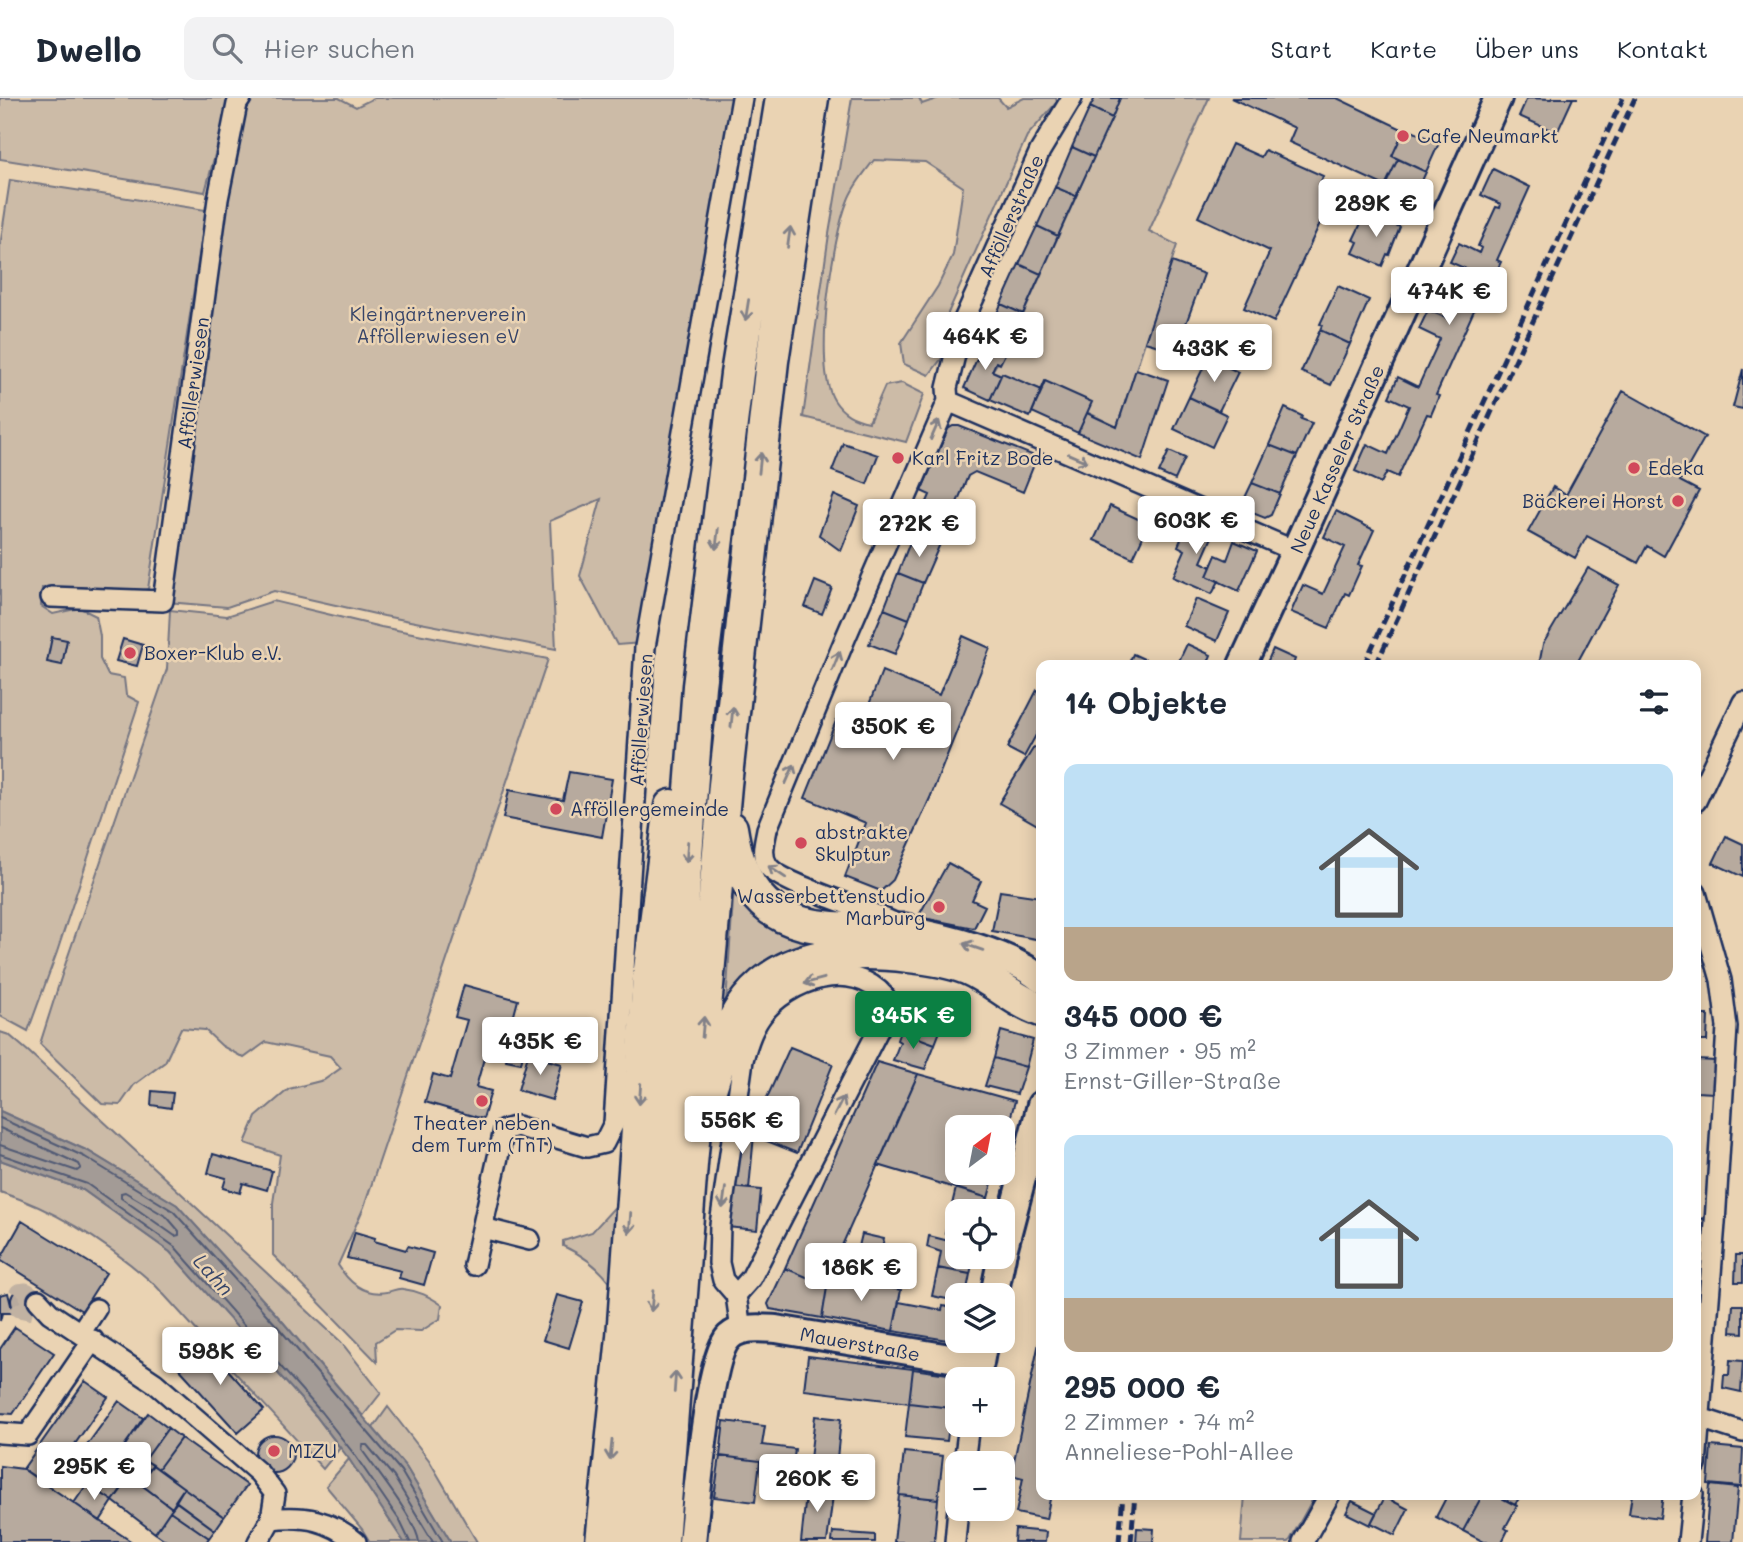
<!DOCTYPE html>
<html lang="de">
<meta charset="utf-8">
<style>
body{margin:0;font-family:Mali,sans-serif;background:#f2f2f3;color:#1f2937;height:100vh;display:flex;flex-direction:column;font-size:26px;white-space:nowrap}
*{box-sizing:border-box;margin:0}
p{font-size:23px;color:#747a83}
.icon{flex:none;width:38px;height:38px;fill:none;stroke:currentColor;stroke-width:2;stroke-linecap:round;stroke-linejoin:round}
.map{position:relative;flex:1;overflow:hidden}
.details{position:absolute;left:1036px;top:562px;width:665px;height:840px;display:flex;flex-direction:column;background:#fff;border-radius:14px;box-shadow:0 4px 18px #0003}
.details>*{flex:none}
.needle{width:46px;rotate:32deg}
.tools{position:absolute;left:945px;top:1017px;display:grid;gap:14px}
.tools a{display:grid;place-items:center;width:70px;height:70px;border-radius:14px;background:#fff;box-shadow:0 4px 18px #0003;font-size:35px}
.price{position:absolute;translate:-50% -60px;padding:0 16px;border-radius:7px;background:#fff;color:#222;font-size:23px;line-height:46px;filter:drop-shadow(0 2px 4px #0008)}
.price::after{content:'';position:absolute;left:50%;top:42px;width:21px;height:16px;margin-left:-10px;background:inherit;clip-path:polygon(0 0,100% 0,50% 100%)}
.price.on{background:#0b8043;color:#fff}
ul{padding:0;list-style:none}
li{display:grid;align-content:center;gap:14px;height:371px;padding:0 28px}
li span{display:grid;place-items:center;height:217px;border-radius:14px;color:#555}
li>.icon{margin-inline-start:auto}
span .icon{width:126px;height:126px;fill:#fffc;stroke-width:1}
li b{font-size:30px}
h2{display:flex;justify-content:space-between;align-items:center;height:84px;padding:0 28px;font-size:30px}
header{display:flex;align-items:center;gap:42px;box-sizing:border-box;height:98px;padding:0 35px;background:#fff;border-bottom:2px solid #e0e1e3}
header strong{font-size:33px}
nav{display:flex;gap:38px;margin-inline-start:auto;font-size:24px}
.search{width:490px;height:63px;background:#f2f2f3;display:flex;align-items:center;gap:18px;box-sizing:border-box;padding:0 24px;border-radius:14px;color:#747a83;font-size:26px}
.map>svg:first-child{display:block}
</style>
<header>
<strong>Dwello</strong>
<div class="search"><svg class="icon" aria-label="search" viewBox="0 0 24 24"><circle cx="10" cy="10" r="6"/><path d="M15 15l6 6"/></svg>Hier suchen</div>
<nav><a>Start</a><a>Karte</a><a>Über uns</a><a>Kontakt</a></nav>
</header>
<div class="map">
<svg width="1743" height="1444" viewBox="0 0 1743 1444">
<rect width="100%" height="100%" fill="#ead3b3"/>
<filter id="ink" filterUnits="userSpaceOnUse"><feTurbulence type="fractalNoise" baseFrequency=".0143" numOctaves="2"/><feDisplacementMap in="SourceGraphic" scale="14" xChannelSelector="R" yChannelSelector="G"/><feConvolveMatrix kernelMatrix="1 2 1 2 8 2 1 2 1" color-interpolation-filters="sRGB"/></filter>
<g filter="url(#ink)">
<path fill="#ccbba7" stroke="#747582" stroke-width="2" d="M0,0H230L205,94L0,61Z
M247,0H339L356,9L374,0H735L642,545L617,547L580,478L601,401L550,423L556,551L384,518L274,493L227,509L167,504L223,105Z
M852,0H919L922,6L939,0H998L1006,9L1024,0H1056L1057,4L1027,38L948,215L942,260L929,277L904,266L901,245L938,188L953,157L963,89L925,64L874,62C865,74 853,88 848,102C832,139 813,269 834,302C843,316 854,321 869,324L885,288L902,285L924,296L906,344L803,319L829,136Z
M1120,0H1209L1149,133L1177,147L1117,329L1042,292L992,273L1011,245H1013L1021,228L1019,226Z
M10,82L206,112L148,491L133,495L42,490L41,508L53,516L80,510L96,518L100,538V561L108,577L124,580L126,597L139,604L57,854L28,933L0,918V148Z
M273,503L381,529L548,561L364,1109L338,1167C349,1185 364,1198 387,1194C393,1193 397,1190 403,1191C419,1193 429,1198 442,1207L440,1221L421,1233L395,1232L376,1244L377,1264L273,1157V1105L280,1057L245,1045L256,1019L289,991L324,982L341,970L330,958L266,944L244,960L222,948L205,932L181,930L165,964L134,987L120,1007L102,1006L40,946L66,864L167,571L170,512L227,518Z
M734,788L871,841L725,920Z
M0,934L9,937L29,954L341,1244L381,1295L363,1318L282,1223L177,1107L88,1053L0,1013Z
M0,1062L83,1092L170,1154L316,1318L340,1350L323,1371L156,1188C109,1146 59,1113 0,1094Z
M622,1101L615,1192C602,1171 585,1158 563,1148V1143L592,1134Z
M388,1309L429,1362L477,1444H451L406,1369L373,1330Z
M349,1361L404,1444H370L362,1431L326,1388Z
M1245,1397V1396L1315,1397L1289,1444H1241Z"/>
<path fill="#a39b96" stroke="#6d7080" stroke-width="2" d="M0,1013L88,1053L177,1107L282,1223L406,1369L451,1444H404L349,1361L316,1318L170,1154L83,1092L0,1062Z"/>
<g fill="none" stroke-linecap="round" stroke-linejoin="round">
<path stroke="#515a74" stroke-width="2" d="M0,1020L85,1059L173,1113L277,1228L401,1373L443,1444
M0,1030L79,1066L81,1070L77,1073L0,1047
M0,1056L87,1086L175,1149L321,1314L354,1356L400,1423L410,1444
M125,1094L167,1119L179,1133V1137L175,1138L121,1100V1095Z
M419,1444C417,1423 375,1371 362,1352L363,1347H367L394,1379L433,1444"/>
</g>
<path fill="#b7aa9e" stroke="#1b2f5e" stroke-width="2" d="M1095,0H1120L1112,20L1090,9Z
M1231,0H1337L1404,32L1392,58L1398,61L1385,88L1289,44L1295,30Z
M1527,0L1551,1L1552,0H1578H1573L1557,35L1519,18Z
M1090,9L1112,20L1094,59L1072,49Z
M1405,30L1439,45L1426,74L1392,58Z
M1232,46L1261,59L1265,52L1323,78L1320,86L1335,93L1274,224L1244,210L1270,153L1198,119Z
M1072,49L1094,59L1076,98L1055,89Z
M1398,61L1426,74L1406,118L1377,104Z
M1493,71L1530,89L1497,162L1501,164L1492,183L1488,181L1436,297L1439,298L1431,317L1427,316L1398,379L1387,374L1381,385L1355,373L1367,346L1388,356L1409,308L1389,299L1398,279L1418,289L1440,241L1419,231L1428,212L1449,221L1453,212L1449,210L1458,191L1461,193L1464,188L1460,186L1466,174L1470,176L1471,173L1450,164L1459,145L1479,155L1481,150L1478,148L1496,109L1500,110L1501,106L1481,97Z
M1055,89L1076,98L1058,138L1037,128Z
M1372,116L1400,129L1389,157L1387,156L1382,168L1353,155L1358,144L1353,142L1362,123L1367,125Z
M1037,128L1058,138L1041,176L1019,166Z
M1172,164L1204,176L1176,253L1145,244Z
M1019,166L1041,176L1023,216L1001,206Z
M1338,188L1369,202L1350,246L1320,232L1322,227L1320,226Z
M1001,206L1023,216L1013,246L1011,245L1006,254L984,245Z
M1320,232L1350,246L1331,287L1301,274Z
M984,245L1006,254L1000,266L996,264L992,273L1001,277L990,302L964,290Z
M1208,260L1238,274L1219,313L1189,299Z
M1136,271L1168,282L1142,362L1078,335L1087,315L1117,329Z
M1743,271V311L1733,309Z
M1002,275L1042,292L1030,319L990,302Z
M1045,283L1092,304L1078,335L1032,314Z
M1623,293L1705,339L1680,383L1699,393L1664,458L1647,448L1638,465L1587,438L1575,460L1528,434L1553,389L1566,397Z
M1189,299L1227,317L1212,349L1174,331Z
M1285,310L1302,318L1301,321L1312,325L1297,358L1269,347Z
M953,328H959L1037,359L1023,394L975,374L968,378L940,446L912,439L930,397L921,393L948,331Z
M843,345L878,357L867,386L832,373Z
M1269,347L1297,358L1280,396L1252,385Z
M1169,353L1185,360L1175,382L1159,375Z
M1252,385L1280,396L1271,417L1265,420L1240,410Z
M834,397L859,408L841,453L819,437Z
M1110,408L1149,426L1133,460L1094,442Z
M1336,413L1374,432L1358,467L1362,468L1349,497L1345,495L1329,530L1291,514L1303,487L1323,496L1345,449L1324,439Z
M1191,418L1216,430L1201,464L1211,469L1207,478L1219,483L1212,496L1173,479L1185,452L1178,448Z
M912,439L940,446L923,485L898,475Z
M1234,443L1257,453L1239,493L1207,478L1216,457L1227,462Z
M1588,470L1619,487L1576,567H1539L1543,546Z
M898,475L923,485L909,521L884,511Z
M815,483L832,490L822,516L805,509Z
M1196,501L1229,515L1217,543L1184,528Z
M884,511L909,521L895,556L869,546Z
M963,538L990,550L930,700L893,782L881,793L845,779L866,725L805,700L842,608L865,617L882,573L939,597Z
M52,539L67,542L62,567L47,564Z
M123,541L143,547L137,568L116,563Z
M1187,546L1211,557L1207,567H1177Z
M1273,551L1295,561L1293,567H1266Z
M1133,556L1157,567H1128Z
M1037,592L1041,594V628L1024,659L1007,650Z
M1034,649L1041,653V729L999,705Z
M569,674L612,681L602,739L503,720L509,692L563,702Z
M1726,738L1743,746V779L1713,765Z
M948,765L981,783L972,802L985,808L974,830L918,819Z
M1000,793L1041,799V842L992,833Z
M464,887L518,902L510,932L493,928L476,989L491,993L483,1021L425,1004L433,976L450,981L467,922L455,919Z
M914,909L946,918L935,946L900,933L902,925L907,927Z
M1696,917H1708L1707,943H1696Z
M900,933L935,946L925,971L893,962L900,944L897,942Z
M1001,933L1033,942L1026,969L994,960Z
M790,949L833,966L797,1055L754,1038L755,1026Z
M508,952L523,956L521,965L506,962Z
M528,957L562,966L552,1002L518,992Z
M994,960L1026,969L1017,996L985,988Z
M1696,962L1716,963L1714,995L1696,994Z
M877,964L918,976L829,1177L819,1176L816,1183L785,1170Z
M918,976L1015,1003L1003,1047V1029H957V1074H995L988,1100L878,1067Z
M152,993L173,995L171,1010L151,1007Z
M736,1024L755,1026L749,1091L730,1089Z
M213,1056L272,1073L267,1092L243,1085L240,1095L223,1090L226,1080L208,1075Z
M730,1089L761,1092L757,1132L727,1129Z
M956,1090L988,1100L985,1113H957V1138L945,1135Z
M1696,1120L1706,1121L1702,1158H1696Z
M22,1123L106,1175L82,1213L0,1162Z
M355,1134L375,1140L374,1143L406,1152L408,1148L433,1155L424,1187L399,1180L401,1173L347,1160Z
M862,1136L884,1141L873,1187L829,1177L835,1164L855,1165Z
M929,1138L957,1145V1158H974L970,1176L938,1170L941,1154L927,1149Z
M1736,1157H1743V1184H1735Z
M785,1170L816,1183L819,1176L829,1177L822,1220L770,1211L768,1206Z
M938,1170L970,1176L966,1197H957V1203L932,1198Z
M829,1177L901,1192L893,1233L822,1220Z
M11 1203a13 13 0 1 1 26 0a13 13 0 1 1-26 0Z
M8,1195L13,1215H2L0,1223V1197Z
M557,1197L583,1204L569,1250L543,1242Z
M899,1204L942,1212L943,1208L957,1211V1240L953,1243L893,1233Z
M1733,1207H1743V1235L1731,1234Z
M15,1229L54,1255L13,1316L0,1315V1251Z
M1041,1235V1396H1051L1046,1421L1016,1415L1023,1380L1011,1377Z
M202,1243L264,1312L238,1335L176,1267Z
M808,1258L913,1271L909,1305L804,1292Z
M1730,1262L1743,1263L1741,1294L1723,1290L1724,1277H1729Z
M913,1271L955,1277L951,1310L909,1305Z
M85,1283L108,1299L46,1387L23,1371Z
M119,1303L143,1320L96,1392L69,1372Z
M909,1305L951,1310L947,1343L905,1339Z
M148,1315L168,1330L134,1377L132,1375L129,1381L112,1369L116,1363L114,1362Z
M815,1318L841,1321L834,1390L807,1387Z
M724,1323L765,1328L762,1347L795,1351L793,1367L720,1358Z
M168,1330L181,1340L158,1371L145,1362Z
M255 1356a19 19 0 1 1 38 0a19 19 0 1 1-38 0Z
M181,1340L247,1387L224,1419L158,1371Z
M1711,1348L1743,1351L1741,1389L1708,1386Z
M904,1354L943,1358L938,1401L899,1397Z
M720,1358L760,1363L755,1404L714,1399Z
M145,1362L153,1367L139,1385L130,1378L132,1375L134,1377Z
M153,1367L184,1390L172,1410L139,1385Z
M0,1368L23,1371L132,1444H0Z
M112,1369L129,1381L113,1403L96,1392Z
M130,1378L172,1410L155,1435L113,1403Z
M87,1386L113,1403L100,1423L74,1405Z
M807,1387L834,1390L827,1444H801Z
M1710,1387L1738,1390L1733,1444H1705Z
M184,1390L224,1419L215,1432L175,1403Z
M1448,1396H1483L1463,1433L1436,1419Z
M1483,1396H1494L1517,1408L1505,1430L1508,1432L1502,1444H1484L1463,1433Z
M1494,1396H1513L1519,1400L1515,1407Z
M1632,1396H1663L1660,1420L1629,1416Z
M899,1397L938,1401L934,1444H894Z
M1385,1399L1408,1411L1395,1437L1371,1425Z
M1352,1403L1376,1415L1370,1427L1346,1415Z
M177,1404L215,1432L209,1440L170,1413Z
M170,1413L209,1440L206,1444H168L155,1435Z
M1137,1430L1154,1431L1153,1444H1136Z
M1015,1431L1046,1434L1045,1444H1014Z
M833,1434L875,1437V1444H832Z"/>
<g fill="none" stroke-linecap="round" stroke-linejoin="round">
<path stroke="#c1b2a2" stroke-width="19" stroke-dasharray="19 10" stroke-linecap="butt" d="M33,1213L19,1210L15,1203L19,1195L26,1194L38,1202"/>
<g stroke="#1b2f5e" stroke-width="24">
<path id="minor" d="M948,303L1295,453
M51,499L163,503L218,101L237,6L241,0
M1696,703L1743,604
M1696,795L1721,882L1727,929L1715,1125L1696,1367
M900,828C873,812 780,786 768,768C760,757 765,743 767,731L845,541L948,303L947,290L963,224L1040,53L1072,0
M483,1130L530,1142
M474,1167L504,1032L517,1028L587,1049L604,1045L614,1025L645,549L742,0
M736,1197L751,1180L885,919V899C853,860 788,882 762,917C752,930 747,946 743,962L720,1127L719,1165L723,1182L736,1197L741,1232
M38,1202L50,1215L155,1285L259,1375L275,1396L271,1421L258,1444
M81,1234L96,1211
M1700,1320L1743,1334
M0,1335L28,1337L93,1242
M964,1365L969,1326
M271,1421C305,1417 330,1422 356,1444
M955,1444L958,1410
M1303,1444L1330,1396
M1688,1444L1693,1396"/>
</g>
<g stroke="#1b2f5e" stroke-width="32">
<path id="secondary" d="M1242,567L1295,453L1498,0
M906,832C945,839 1010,855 1041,881
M1003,1153L1041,1007
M994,1197L1002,1158
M692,1444C696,1408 708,1259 729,1239C741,1228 760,1230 776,1231L980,1265L984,1242"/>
</g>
<g stroke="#1b2f5e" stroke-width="37">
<path id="trunk" d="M731,730C748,840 815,830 906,832
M710,991C720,962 727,927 747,902C786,853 852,851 909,858C928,860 949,863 967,870C993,881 1014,903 1041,912
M602,1444L623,1239L649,879L671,708
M633,1444L699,588L737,276L782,0
M662,1444L691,1066L725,687L772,263L812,0"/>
</g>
<use href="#minor" stroke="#ead3b3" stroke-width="19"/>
<use href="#secondary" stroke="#ead3b3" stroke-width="26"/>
<use href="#trunk" stroke="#ead3b3" stroke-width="32"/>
<path stroke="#1b2f5e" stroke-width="5" stroke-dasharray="10 5" stroke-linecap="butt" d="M1364,567L1623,0
M1376,567L1635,0
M1119,1444L1123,1396
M1131,1444L1135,1396"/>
</g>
<defs><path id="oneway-shaft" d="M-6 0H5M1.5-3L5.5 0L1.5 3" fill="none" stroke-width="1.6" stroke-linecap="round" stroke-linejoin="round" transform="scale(1.75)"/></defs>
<g stroke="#828188">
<use href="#oneway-shaft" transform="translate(789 139) rotate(-82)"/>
<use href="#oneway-shaft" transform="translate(747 212) rotate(99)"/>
<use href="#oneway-shaft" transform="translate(935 332) rotate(-66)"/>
<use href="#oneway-shaft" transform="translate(1078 360) rotate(23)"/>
<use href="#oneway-shaft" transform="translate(760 365) rotate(-84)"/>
<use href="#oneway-shaft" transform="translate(717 441) rotate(97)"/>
<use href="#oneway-shaft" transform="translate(836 563) rotate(-68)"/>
<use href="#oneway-shaft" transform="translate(732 619) rotate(-84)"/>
<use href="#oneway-shaft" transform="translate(790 676) rotate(-66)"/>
<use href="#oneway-shaft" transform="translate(687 754) rotate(94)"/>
<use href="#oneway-shaft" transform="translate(777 774) rotate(-146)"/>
<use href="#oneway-shaft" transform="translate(973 849) rotate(-161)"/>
<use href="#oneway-shaft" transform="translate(814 883) rotate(165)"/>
<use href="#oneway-shaft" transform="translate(703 929) rotate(-85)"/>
<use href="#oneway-shaft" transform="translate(640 996) rotate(94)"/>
<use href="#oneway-shaft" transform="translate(839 1008) rotate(-63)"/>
<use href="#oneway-shaft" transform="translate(724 1100) rotate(98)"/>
<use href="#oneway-shaft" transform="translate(630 1125) rotate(94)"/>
<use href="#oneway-shaft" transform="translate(652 1203) rotate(95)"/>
<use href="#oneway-shaft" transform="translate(675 1284) rotate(-86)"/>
<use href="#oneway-shaft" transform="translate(611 1352) rotate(96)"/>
</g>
</g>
<g fill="#d1495b" stroke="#ead3b3" stroke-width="2.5">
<circle cx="1403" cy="38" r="7"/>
<circle cx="898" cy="360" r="7"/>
<circle cx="1634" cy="370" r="7"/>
<circle cx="1678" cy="403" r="7"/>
<circle cx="130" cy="555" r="7"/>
<circle cx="556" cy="711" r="7"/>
<circle cx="801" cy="745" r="7"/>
<circle cx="939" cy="809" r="7"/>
<circle cx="482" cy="1003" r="7"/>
<circle cx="274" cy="1353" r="7"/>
</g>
<g text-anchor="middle" stroke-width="5" stroke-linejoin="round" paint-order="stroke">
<g font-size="19" fill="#1b2f5e" stroke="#ead3b3" text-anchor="start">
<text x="1417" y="45">Cafe Neumarkt</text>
<text x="912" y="367">Karl Fritz Bode</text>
<text x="1648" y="377">Edeka</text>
<text x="1664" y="410" text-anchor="end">Bäckerei Horst</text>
<text x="144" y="562">Boxer-Klub e.V.</text>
<text x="570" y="718">Afföllergemeinde</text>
<text x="815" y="741">abstrakte<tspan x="815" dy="22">Skulptur</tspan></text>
<text x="925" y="805" text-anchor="end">Wasserbettenstudio<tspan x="925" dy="22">Marburg</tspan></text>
<text x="482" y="1032" text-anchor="middle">Theater neben<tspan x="482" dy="22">dem Turm (TnT)</tspan></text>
<text x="288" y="1360">MIZU</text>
</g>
<g font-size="19" fill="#1b2f5e" stroke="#ead3b3">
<text transform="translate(1011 118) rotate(-66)" y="7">Afföllerstraße</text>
<text transform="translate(193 285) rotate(-82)" y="7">Afföllerwiesen</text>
<text transform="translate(1337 361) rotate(-66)" y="7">Neue Kasseler Straße</text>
<text transform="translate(641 622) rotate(-86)" y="7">Afföllerwiesen</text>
<text transform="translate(860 1246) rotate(10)" y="7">Mauerstraße</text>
</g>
<g font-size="19" fill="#364469" stroke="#ead3b3">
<text x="438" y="223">Kleingärtnerverein<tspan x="438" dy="22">Afföllerwiesen eV</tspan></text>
</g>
<g font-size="21" font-style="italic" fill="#364569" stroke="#ead3b3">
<text transform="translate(213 1177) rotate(48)" y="7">Lahn</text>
</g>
</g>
</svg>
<div class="tools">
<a><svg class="needle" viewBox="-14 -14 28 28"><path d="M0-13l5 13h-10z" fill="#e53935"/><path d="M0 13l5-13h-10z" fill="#747a83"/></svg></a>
<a><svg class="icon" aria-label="locate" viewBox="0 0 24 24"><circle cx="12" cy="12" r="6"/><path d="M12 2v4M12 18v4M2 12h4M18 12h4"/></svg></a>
<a><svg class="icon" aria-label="layers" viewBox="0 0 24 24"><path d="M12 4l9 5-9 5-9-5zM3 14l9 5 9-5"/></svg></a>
<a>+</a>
<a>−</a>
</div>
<b class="price" style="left:1376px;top:141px">289K €</b>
<b class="price" style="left:1449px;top:229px">474K €</b>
<b class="price" style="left:985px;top:274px">464K €</b>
<b class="price" style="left:1214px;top:286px">433K €</b>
<b class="price" style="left:1196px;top:458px">603K €</b>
<b class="price" style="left:919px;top:461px">272K €</b>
<b class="price" style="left:893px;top:664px">350K €</b>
<b class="price on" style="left:913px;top:953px">345K €</b>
<b class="price" style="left:540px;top:979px">435K €</b>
<b class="price" style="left:742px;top:1058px">556K €</b>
<b class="price" style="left:861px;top:1205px">186K €</b>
<b class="price" style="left:220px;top:1289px">598K €</b>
<b class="price" style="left:94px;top:1404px">295K €</b>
<b class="price" style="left:817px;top:1416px">260K €</b>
<section class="details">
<h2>14 Objekte<svg class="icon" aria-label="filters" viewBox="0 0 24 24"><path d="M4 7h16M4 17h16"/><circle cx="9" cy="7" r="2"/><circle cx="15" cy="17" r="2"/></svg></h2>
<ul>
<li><span style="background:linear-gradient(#bfe0f5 75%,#b9a48a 0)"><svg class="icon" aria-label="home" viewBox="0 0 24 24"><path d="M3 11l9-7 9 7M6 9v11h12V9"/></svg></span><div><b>345 000 €</b><p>3 Zimmer · 95 m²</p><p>Ernst-Giller-Straße</p></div></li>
<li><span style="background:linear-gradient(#bfe0f5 75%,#b9a48a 0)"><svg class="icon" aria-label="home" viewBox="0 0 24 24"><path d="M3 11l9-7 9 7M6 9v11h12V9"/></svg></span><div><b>295 000 €</b><p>2 Zimmer · 74 m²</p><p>Anneliese-Pohl-Allee</p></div></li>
</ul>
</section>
</div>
